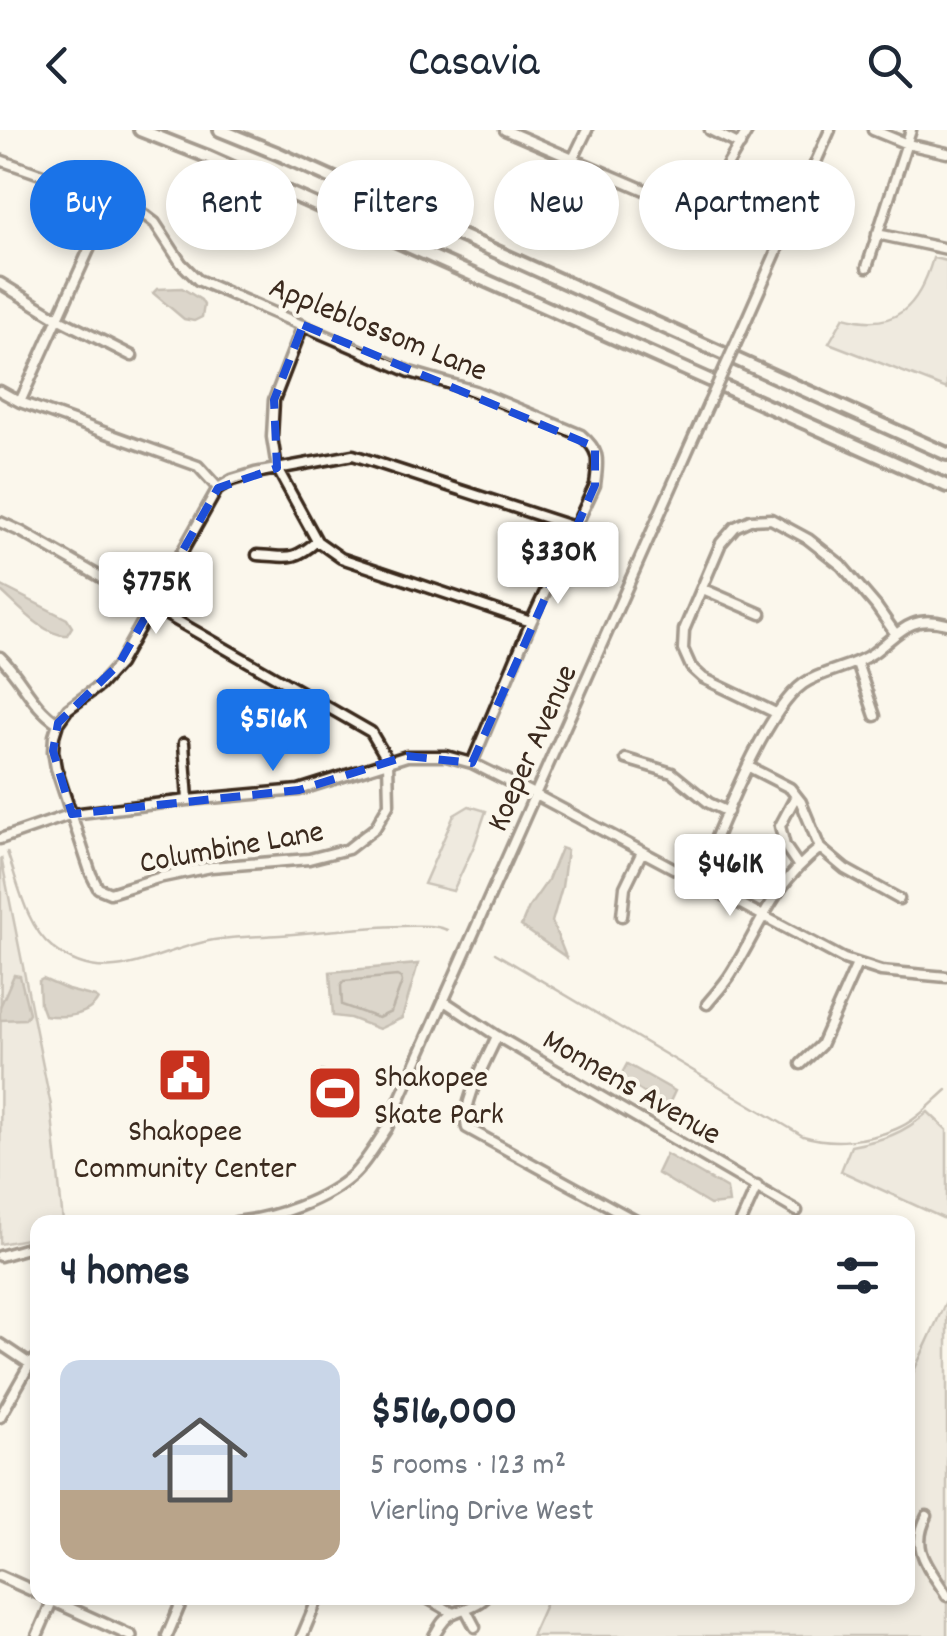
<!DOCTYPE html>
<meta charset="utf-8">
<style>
body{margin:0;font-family:Dekko,sans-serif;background:#f6f6f7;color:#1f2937;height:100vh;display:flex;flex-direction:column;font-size:38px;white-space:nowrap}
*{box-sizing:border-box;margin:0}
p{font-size:32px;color:#747a83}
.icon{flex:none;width:55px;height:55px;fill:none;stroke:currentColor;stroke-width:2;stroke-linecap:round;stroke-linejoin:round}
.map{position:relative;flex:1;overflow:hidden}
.sheet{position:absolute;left:30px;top:1085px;width:885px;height:390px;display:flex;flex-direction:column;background:#fff;border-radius:20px;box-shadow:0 5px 15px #0003}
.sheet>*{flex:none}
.top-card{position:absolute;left:30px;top:30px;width:888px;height:90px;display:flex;gap:20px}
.price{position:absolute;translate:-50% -85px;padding:0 22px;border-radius:10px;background:#fff;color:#222;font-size:32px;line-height:65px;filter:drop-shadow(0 2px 5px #0008)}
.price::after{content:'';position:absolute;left:50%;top:60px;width:30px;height:22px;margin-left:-15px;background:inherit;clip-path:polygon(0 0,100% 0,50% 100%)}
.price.active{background:#1a73e8;color:#fff}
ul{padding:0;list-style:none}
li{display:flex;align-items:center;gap:30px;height:250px;padding:0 30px}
li span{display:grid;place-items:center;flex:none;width:280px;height:200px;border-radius:20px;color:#555}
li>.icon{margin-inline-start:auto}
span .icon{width:120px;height:120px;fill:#fffc;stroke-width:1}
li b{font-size:42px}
h2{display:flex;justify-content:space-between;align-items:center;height:120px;padding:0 30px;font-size:42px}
.chip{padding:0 35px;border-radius:45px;background:#fff;box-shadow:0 5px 15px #0003;font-size:35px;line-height:90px}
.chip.active{background:#1a73e8;color:#fff}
header{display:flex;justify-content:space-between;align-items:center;height:130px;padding:0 30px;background:#fff;font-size:45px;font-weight:600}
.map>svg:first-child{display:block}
</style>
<header><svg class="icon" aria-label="back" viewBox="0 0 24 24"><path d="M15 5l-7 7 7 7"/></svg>Casavia<svg class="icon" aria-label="search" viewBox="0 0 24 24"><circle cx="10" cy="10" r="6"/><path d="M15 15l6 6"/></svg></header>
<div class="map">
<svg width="947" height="1506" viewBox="0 0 947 1506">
<rect width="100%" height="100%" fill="#fbf7ec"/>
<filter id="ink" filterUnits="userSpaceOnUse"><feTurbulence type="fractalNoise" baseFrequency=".01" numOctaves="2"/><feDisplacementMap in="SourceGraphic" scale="20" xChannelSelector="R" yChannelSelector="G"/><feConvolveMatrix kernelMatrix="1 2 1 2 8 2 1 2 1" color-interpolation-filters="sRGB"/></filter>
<g filter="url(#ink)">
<path fill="#dfd9ce" stroke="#8d8276" stroke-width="2.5" d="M933,128L947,131V259L829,213L844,187C896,202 919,176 933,128Z
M469,676L486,681L474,716L453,761L424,754L454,685Z
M1,727L51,976L63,1092H38L37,1107L0,1114Z
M322,941L359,956L346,982L311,971Z
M928,982L947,1000V1090L841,1041L851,1016C883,1010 903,1004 928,982Z
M947,1169V1506H531L548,1468H908V1254Z"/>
<path fill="#b6aea2" stroke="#85796d" stroke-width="2.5" d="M182,158L201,170L204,175L202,187L194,191L184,189L153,163L157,159Z
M0,455L67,489L72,497L67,505C45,507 17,475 0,460Z
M561,718L567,720L562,757L552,792L566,827L521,796L529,777L548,750Z
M418,834L402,888L379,899L350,888L333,886L330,842Z
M14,845L20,846L29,883L25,889L0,890V877Z
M43,849L68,860L95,867L98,869C89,887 62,888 44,885L40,874L39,851Z
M627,934L675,961L667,978L620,947Z
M666,1024L727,1059L729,1073L710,1075L657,1043Z"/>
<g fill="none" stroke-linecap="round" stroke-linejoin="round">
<path stroke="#6c5f53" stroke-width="2.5" d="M397,846L401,848L402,852L391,882L378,888L342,875L341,855L344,851Z"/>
<path stroke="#85796d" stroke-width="2.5" d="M7,722C18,752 26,796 52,817C105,860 149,824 204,812C228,806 255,807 280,805C320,802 361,797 402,796C417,796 433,794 447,800
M495,823L803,1006C833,1015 867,1011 896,999C916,991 931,974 947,960"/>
<g stroke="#3b2a1e" stroke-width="15">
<path id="minor" d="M505,0L689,79L698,76L708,68L748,0
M710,0L740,15
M873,0L907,14L947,23
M573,29L587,0
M0,30L134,77L155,93L181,133L198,150L410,242L475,261L581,305C601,322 598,330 595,355L531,492L472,633
M877,104L947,119
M867,137L911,0
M0,153L59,189L132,226
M303,195L274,270L272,307L277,338L317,411L341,428L531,492
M741,202L830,0
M0,261L20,272L198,336L218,358
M20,272L112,69
M0,392L22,402L371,602L388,631L389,674L375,698L348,719L309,729L211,737L158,748L110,763L98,758L91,744L56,638L53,621L54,606L58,593L68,579L99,556L119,534L218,358L232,350L255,343L353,325L574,397
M257,425C287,426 292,433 317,411
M703,459L761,484
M0,527C22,548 32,577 58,593
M857,533L875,586
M776,583L703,548L691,537L683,519L684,500L721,413L735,397L750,390L771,389L808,409L841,435L876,476L895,503
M184,613L188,670
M626,629L672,643L709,673L728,682
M749,637L790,658L801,672L820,718L845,739L899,769
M796,666L780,696L785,716L798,735
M0,709L72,684L188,670L299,660L407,626H446L472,633L536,665L844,829L881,841L947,847
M698,750C719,702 763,583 803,554C823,540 852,538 873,523C900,503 909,484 947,494
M622,786L625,757L642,722
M444,871L497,906L797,1081
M707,874C715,864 725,854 732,842C762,794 772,755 820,718
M497,906C487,930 461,973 467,998L638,1092
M801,934L821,915L857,834
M236,1092C274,1088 325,1071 354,1044C367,1031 377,1013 387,998L708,275
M741,1092L757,1056
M0,1126L38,1115
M0,1214L30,1234
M0,1287L30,1234L38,1227
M927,1386C909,1420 930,1438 947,1466
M427,1468L453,1483
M466,1480L475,1497
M37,1506L53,1469
M167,1506L183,1468
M302,1506L318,1468
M434,1506C439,1498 443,1489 452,1484C463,1478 475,1478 485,1468"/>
</g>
<g stroke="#3b2a1e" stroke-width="16">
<path id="major" d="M0,1446L38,1463
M47,1468L131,1506"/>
</g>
<g stroke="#3b2a1e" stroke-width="18">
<path id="highway" d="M140,0L206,26L947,356
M220,0L279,24L947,324"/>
</g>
<use href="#minor" stroke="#fbf7ec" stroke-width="8"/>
<use href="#major" stroke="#fbf7ec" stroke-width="9"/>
<use href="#highway" stroke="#fbf7ec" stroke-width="10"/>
<g stroke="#3b2a1e" stroke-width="15" stroke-linecap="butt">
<path id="minor-bridge" d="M708,275L741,202"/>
</g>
<use href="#minor-bridge" stroke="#fbf7ec" stroke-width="8"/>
</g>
</g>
<path d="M0 0H947V1506H0ZM303,195L595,317V355L472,633L407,626L299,660L72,684L53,621L58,593L119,534L218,358L277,338L274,270Z" fill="#fbf7ec" fill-opacity=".55" fill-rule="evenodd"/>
<path fill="none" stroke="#1d4ed8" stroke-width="8" stroke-dasharray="20 12" stroke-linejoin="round" d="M303,195L595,317V355L472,633L407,626L299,660L72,684L53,621L58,593L119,534L218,358L277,338L274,270Z"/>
<defs>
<g id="civic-square" transform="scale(2.875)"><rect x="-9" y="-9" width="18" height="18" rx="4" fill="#c8321e" stroke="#fbf7ec"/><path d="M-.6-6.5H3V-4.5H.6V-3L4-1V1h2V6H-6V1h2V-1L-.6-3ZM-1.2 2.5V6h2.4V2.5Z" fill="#fff"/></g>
<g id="stadium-square" transform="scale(2.875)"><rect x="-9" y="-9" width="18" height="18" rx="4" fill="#c8321e" stroke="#fbf7ec"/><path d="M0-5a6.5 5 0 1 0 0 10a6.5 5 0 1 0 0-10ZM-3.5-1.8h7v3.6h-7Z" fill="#fff"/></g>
</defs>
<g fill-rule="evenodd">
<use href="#civic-square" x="185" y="945"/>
<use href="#stadium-square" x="335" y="963"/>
</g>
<g text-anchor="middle" stroke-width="8" stroke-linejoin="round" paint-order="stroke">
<g font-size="32" fill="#3b2a1e" stroke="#fbf7ec">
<text transform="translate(379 197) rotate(22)" y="11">Appleblossom Lane</text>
<text transform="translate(530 617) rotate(-66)" y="11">Koeper Avenue</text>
<text transform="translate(231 715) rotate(-10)" y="11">Columbine Lane</text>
<text transform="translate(633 955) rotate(30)" y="11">Monnens Avenue</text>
</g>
<g font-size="32" fill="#3b2a1e" stroke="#fbf7ec" text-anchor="start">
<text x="374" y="956">Shakopee<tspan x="374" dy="37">Skate Park</tspan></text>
<text x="185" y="1010" text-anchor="middle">Shakopee<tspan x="185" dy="37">Community Center</tspan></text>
</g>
</g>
</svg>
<b class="price" style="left:558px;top:477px">$330K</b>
<b class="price" style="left:156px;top:507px">$775K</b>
<b class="price active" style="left:273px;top:644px">$516K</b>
<b class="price" style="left:730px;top:789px">$461K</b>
<div class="top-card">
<a class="chip active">Buy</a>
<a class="chip">Rent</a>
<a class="chip">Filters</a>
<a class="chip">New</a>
<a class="chip">Apartment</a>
</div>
<section class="sheet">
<h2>4 homes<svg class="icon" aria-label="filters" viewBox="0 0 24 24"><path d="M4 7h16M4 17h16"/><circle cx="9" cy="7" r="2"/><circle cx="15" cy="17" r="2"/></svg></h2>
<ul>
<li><span style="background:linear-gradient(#c9d6e8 65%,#b9a48a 0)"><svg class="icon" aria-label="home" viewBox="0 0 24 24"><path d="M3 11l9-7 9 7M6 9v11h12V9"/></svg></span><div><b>$516,000</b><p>5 rooms · 123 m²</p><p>Vierling Drive West</p></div></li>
</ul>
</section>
</div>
